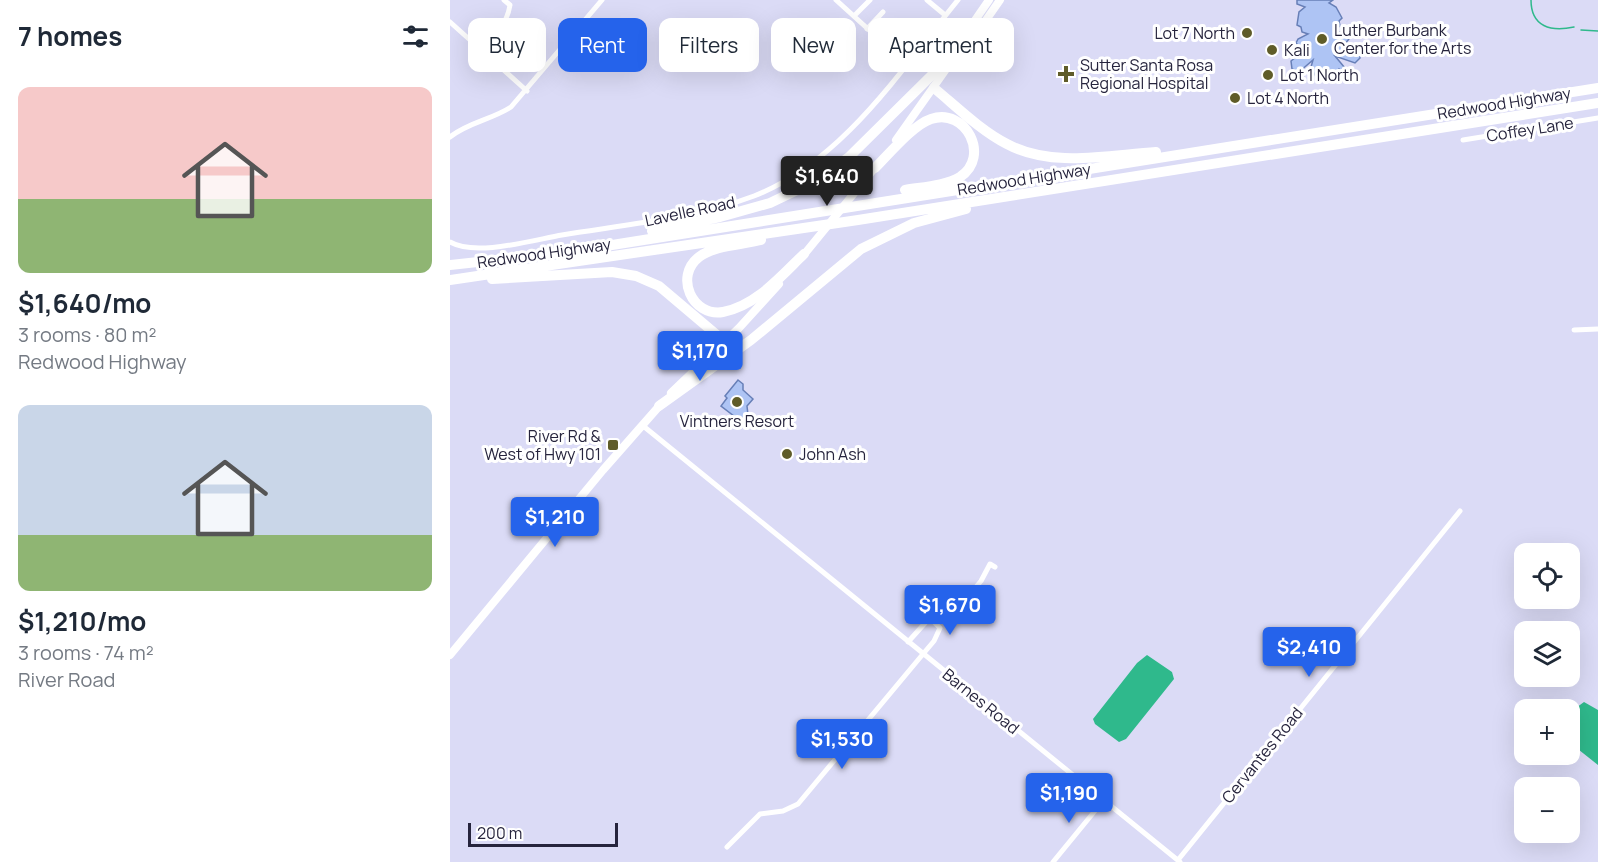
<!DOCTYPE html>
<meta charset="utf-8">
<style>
body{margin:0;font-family:Manrope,sans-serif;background:#f6f6f7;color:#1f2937;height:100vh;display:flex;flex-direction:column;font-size:22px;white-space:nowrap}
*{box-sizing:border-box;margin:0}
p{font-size:20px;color:#747a83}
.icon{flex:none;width:33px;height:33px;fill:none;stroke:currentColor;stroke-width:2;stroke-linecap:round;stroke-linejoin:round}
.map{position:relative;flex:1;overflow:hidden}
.side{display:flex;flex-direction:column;background:#fff;width:450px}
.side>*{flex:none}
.top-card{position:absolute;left:18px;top:18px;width:570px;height:54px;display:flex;gap:12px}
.buttons{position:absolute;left:1064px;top:543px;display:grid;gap:12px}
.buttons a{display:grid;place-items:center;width:66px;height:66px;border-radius:12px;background:#fff;box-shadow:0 6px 24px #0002;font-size:30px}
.scale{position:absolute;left:18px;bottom:15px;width:150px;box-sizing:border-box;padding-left:6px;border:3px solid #26243d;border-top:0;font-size:16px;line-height:21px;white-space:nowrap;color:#26243d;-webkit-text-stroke:4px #fff;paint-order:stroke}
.price{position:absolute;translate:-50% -51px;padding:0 14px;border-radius:6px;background:#2563eb;color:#fff;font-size:20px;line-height:39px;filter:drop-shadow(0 2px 3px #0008)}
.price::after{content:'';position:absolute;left:50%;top:36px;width:18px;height:14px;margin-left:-9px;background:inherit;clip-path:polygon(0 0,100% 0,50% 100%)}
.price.on{background:#222;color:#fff}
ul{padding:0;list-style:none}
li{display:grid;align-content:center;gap:12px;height:318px;padding:0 18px}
li span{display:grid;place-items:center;height:186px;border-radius:12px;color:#555}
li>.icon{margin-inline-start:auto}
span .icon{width:108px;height:108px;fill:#fffc;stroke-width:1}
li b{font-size:26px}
h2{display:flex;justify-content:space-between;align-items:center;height:72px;padding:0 18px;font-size:26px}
.chip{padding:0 21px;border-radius:12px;background:#fff;box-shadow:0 6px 24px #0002;font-size:21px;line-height:54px}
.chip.on{background:#2563eb;color:#fff}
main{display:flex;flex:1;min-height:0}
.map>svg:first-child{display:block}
</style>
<main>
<section class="side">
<h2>7 homes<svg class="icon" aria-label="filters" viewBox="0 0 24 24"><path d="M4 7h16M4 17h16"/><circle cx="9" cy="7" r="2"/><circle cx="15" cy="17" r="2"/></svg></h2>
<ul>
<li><span style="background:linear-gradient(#f6c9c9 60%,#8fb573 0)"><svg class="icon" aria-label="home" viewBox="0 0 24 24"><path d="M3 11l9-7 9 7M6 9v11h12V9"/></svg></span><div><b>$1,640/mo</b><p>3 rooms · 80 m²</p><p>Redwood Highway</p></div></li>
<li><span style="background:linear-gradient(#c9d6e8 70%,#8fb573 0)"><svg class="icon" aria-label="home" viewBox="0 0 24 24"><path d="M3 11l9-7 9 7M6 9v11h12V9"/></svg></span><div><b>$1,210/mo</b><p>3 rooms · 74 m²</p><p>River Road</p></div></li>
</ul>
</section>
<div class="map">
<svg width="1148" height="862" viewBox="0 0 1148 862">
<rect width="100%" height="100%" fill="#dbdbf6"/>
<path fill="#2fb98c" d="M697,655L722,672L724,679L676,739L669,742L645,724L643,719L687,663Z
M1134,702L1148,710V765L1119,742V713Z"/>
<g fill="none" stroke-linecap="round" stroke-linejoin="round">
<path stroke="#2fb98c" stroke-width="1.5" d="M1081,0C1081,27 1101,32 1124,27
M1131,30L1148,31"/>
</g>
<path fill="#aec4f4" stroke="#677fb7" stroke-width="1.5" d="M847,0H883L879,3L886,7L892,18L889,21L890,26L885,30L897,35L899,39L894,45L909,51L910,58L905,63L885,56L895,68L892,72L889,69L885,76L871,78L865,73L863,77L859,74L863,60L849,72L842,69L841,61L854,51L846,43L848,39L858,34L852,32L851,27L847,25L849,12L855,7L847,4Z
M288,380L293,384V390L303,399L297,406L298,415L293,423L271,406L277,398L275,396Z"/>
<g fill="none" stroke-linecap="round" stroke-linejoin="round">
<path stroke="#fff" stroke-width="5" d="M386,0L429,39L457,61
M477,0L495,15
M404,16L420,0
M0,22L77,91
M417,29L433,12
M29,47C45,35 57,25 60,5L54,0
M0,137C19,122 41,120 61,107L152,0
M1013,140L1148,118
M0,242C25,257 83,240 112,235C173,225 246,218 304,196C392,162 450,71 508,0
M1124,330L1148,329
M192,425L730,862
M458,642L494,602L514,601L531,581L540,564L545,567
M473,654L484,641L490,628L480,618
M277,847L310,814L333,811L348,804L473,654
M728,860L1010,511
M603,862L653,801"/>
<path stroke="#fff" stroke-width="8" d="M516,41L527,33L550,0
M446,140L516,41L519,29L539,0
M352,257L428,164
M221,393L289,328L329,284
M0,655L153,470L211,404"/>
<path stroke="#fff" stroke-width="10" d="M484,88C507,107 530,130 557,144C602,168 658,155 706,152
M425,168C439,154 463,125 481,119C516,107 541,157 510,177C495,186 472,187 455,190
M202,231L270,217L320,203L368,180L399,157L483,74L519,29
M311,240C292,245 265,245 249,257C224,276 242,317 273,312C306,306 331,276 354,254
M0,265L112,253L1148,88
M42,279L162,272L186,276L209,286L274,341
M0,280L408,220L1148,103
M209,406L301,340L411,249L464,223L516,209"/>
</g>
<g fill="#5f5c29" stroke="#fff" stroke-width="2">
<circle cx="797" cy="33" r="6"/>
<circle cx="872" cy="39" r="6"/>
<circle cx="822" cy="50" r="6"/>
<path d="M613 65h6v6h6v6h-6v6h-6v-6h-6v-6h6z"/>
<circle cx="818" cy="75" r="6"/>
<circle cx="785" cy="98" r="6"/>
<circle cx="287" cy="402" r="6"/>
<rect x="157" y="439" width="12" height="12" rx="3"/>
<circle cx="337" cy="454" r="6"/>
</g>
<g text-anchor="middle" stroke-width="6" stroke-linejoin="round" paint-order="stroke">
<g font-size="16" fill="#26243d" stroke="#fff" text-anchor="start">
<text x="884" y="36">Luther Burbank<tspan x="884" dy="18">Center for the Arts</tspan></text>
<text x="785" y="39" text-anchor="end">Lot 7 North</text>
<text x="834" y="56">Kali</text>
<text x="630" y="71">Sutter Santa Rosa<tspan x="630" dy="18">Regional Hospital</tspan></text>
<text x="830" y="81">Lot 1 North</text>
<text x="797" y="104">Lot 4 North</text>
<text x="287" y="427" text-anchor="middle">Vintners Resort</text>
<text x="151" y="442" text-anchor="end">River Rd &amp;<tspan x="151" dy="18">West of Hwy 101</tspan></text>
<text x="349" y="460">John Ash</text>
</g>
<g font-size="16" fill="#26243d" stroke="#fff">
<text transform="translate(1054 103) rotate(-9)" y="6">Redwood Highway</text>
<text transform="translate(1080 129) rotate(-9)" y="6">Coffey Lane</text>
<text transform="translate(574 179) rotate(-9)" y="6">Redwood Highway</text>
<text transform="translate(240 211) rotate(-12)" y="6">Lavelle Road</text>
<text transform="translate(94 253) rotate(-8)" y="6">Redwood Highway</text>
<text transform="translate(531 701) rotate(39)" y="6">Barnes Road</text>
<text transform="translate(812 755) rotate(-51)" y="6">Cervantes Road</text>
</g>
</g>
</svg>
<div class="buttons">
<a><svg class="icon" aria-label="locate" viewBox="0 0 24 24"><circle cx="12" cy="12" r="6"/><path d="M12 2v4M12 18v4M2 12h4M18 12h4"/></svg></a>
<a><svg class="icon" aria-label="layers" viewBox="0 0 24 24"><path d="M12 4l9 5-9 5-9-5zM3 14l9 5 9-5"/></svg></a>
<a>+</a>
<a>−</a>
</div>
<div class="scale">200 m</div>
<b class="price on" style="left:377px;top:207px">$1,640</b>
<b class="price" style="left:250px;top:382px">$1,170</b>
<b class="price" style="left:105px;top:548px">$1,210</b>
<b class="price" style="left:500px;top:636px">$1,670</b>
<b class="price" style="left:859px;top:678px">$2,410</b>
<b class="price" style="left:392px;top:770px">$1,530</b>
<b class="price" style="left:619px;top:824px">$1,190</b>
<div class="top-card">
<a class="chip">Buy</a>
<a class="chip on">Rent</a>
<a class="chip">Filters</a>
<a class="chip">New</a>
<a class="chip">Apartment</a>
</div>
</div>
</main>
